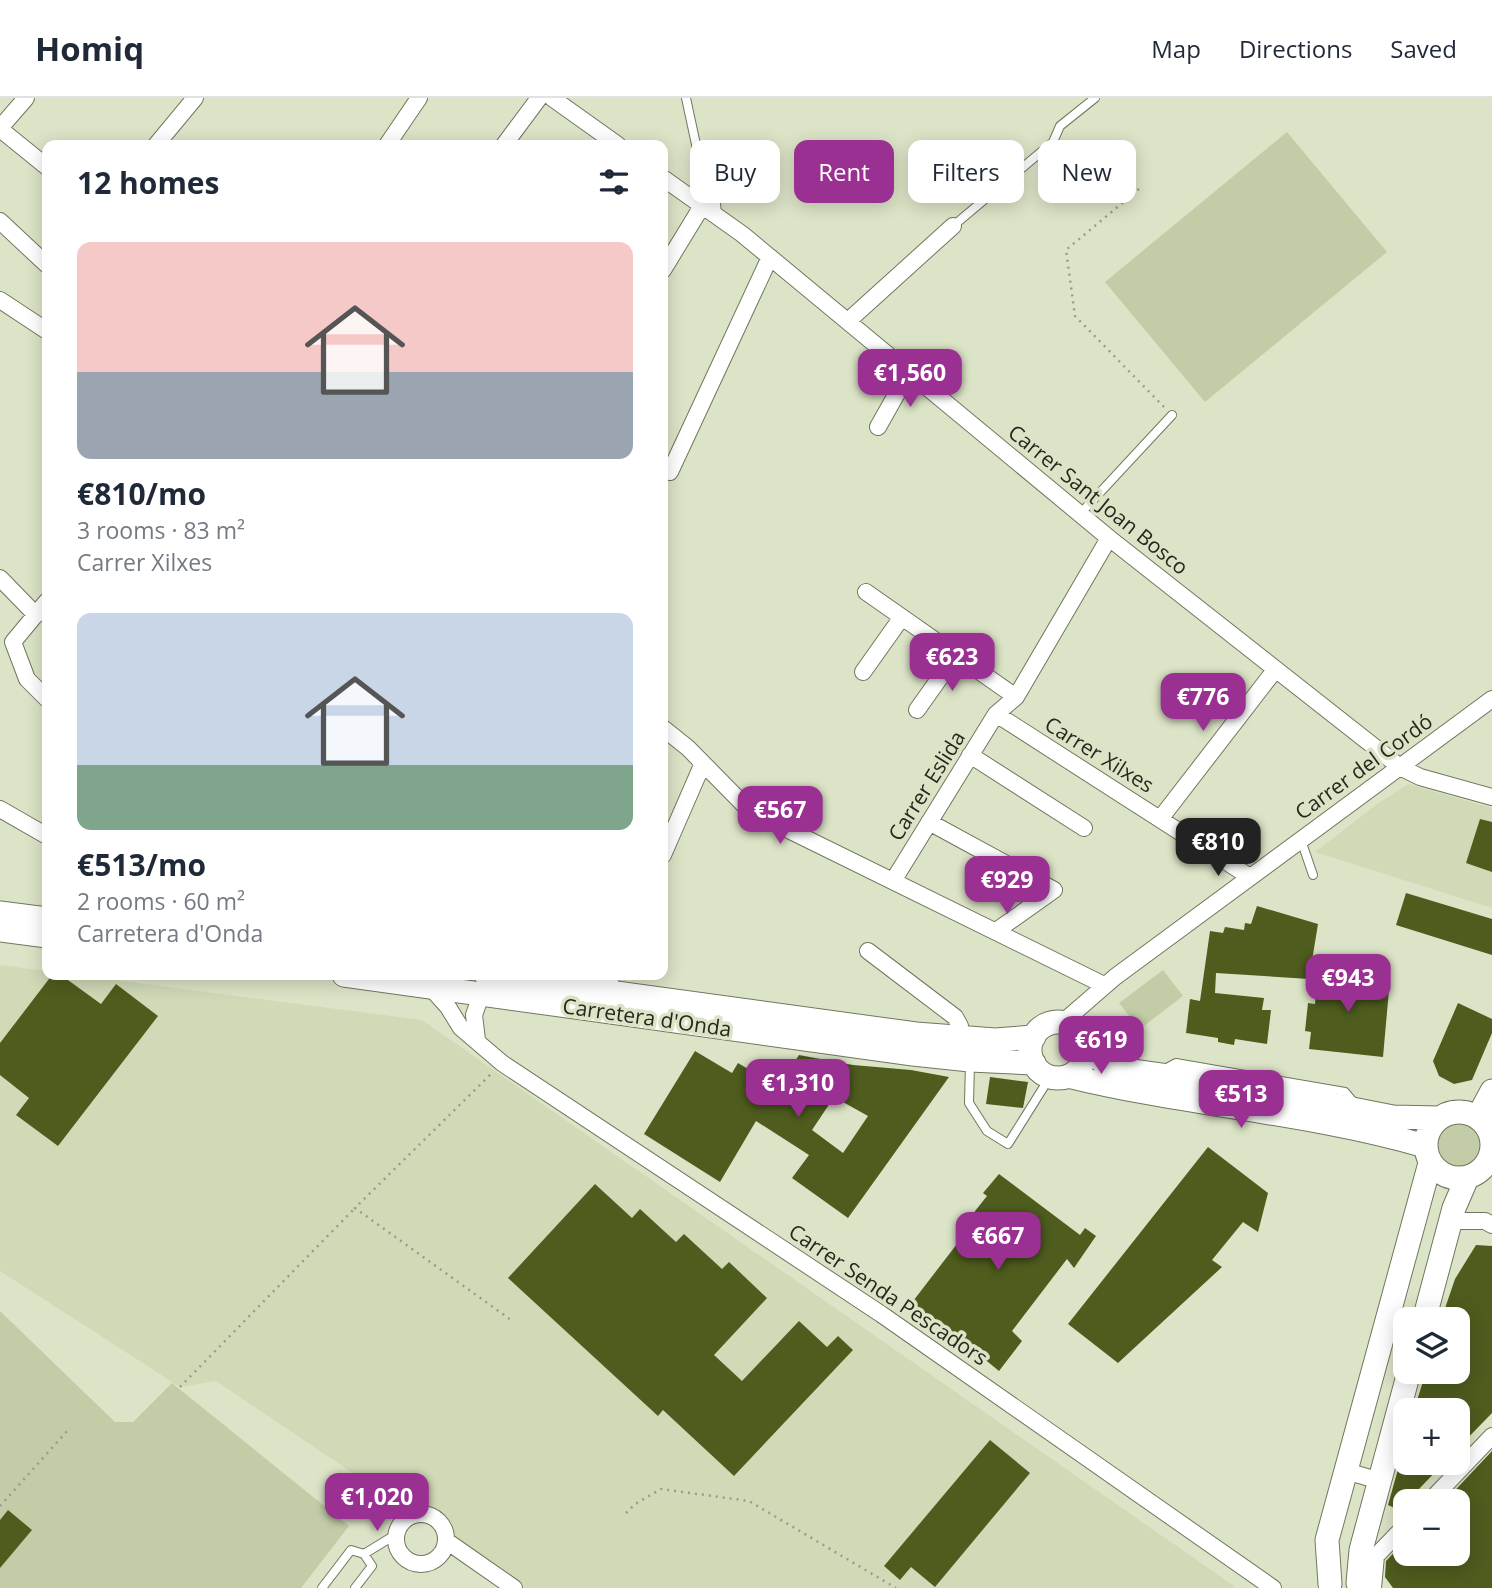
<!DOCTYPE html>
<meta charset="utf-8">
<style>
body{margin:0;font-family:"Open Sans",sans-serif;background:#f6f6f7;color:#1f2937;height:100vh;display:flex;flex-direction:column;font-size:26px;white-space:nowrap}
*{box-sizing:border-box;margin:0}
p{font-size:23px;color:#747a83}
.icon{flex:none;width:38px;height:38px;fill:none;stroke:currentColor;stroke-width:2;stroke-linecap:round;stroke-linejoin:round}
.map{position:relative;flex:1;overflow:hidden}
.drawer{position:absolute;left:42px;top:42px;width:626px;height:840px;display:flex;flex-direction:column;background:#fff;border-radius:14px;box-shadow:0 4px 18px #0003}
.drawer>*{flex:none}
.hud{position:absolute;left:690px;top:42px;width:665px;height:63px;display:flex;gap:14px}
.fabs{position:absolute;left:1393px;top:1209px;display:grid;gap:14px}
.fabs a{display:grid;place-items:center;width:77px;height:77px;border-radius:14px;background:#fff;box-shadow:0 4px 18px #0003;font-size:35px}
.price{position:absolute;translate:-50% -60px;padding:0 16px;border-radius:14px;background:#9a3092;color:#fff;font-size:23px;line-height:46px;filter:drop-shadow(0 2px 4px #0008)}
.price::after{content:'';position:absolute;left:50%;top:42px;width:21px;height:16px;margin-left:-10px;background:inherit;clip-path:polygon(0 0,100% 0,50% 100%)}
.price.on{background:#222;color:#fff}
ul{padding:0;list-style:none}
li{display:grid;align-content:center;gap:14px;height:371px;padding:0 35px}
li span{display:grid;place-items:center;height:217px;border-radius:14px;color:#555}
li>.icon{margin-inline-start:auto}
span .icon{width:126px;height:126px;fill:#fffc;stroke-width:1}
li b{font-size:30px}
h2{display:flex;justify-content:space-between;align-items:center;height:84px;padding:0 35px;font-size:30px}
.tag{padding:0 24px;border-radius:14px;background:#fff;box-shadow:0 4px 18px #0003;font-size:24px;line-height:63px}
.tag.on{background:#9a3092;color:#fff}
header{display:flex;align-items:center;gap:42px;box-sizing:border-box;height:98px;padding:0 35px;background:#fff;border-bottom:2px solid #e0e1e3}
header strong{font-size:33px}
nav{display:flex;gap:38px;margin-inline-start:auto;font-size:24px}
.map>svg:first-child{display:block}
</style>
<header>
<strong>Homiq</strong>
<nav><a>Map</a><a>Directions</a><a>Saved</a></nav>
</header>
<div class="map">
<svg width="1492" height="1490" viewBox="0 0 1492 1490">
<rect width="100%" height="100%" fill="#dce4c7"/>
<path fill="#d0dab7" d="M1408,686L1492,710V810L1315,754L1380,704Z
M0,867L47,873V877H76L422,922L1234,1488L1233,1490H523L216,1283L180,1289L0,1173Z"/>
<path fill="#c2cda7" d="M1287,34L1387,154L1205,304L1105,184Z
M1163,872L1183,898L1140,931L1119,905Z
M1435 1047a23 23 0 1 1 46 0a23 23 0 1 1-46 0Z
M0,1213L115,1324H133L172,1285L349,1428L301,1490H0Z"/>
<path fill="#4e5c1e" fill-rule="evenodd" d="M1480,721L1492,724V774L1466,765Z
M1406,795L1492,821V857L1396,827Z
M1257,808L1318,826L1309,881L1216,875L1215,895L1264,900L1262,912H1271L1267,946L1235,941L1234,947L1218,944V940L1186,935L1190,901L1200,903L1210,833L1223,835L1225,829L1244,832L1245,825L1251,826Z
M1318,872L1382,878L1381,891L1389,892L1383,959L1309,951L1311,934L1305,933L1308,905L1315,906Z
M52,877H61L101,906L116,886L158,918L58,1048L16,1017L29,1000L0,977V945Z
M1458,905L1492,921V935L1472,982L1454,986L1439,978L1433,963Z
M695,953L732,975L738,965L778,989L799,957L853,967L911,972L949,979L848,1120L792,1080L809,1057L756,1023L720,1084L644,1036ZM834,999L868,1018L843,1055L812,1032Z
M990,979L1028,984L1023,1010L986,1006Z
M1208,1049L1268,1095L1258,1134L1243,1124L1212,1162L1222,1169L1118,1265L1068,1226Z
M999,1076L1080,1137L1085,1130L1096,1138L1074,1170L1067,1161L1012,1233L1022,1243L999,1273L977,1255L975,1259L954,1240L951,1243L927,1222L924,1225L907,1211L960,1142L956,1137L987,1098L983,1095Z
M595,1086L632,1120L640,1111L676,1144L684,1136L722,1171L729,1164L767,1200L714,1257L742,1283L799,1223L827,1249L838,1238L853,1252L734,1378L663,1312L658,1318L508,1180Z
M1476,1147L1492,1148V1315L1458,1350V1312H1414L1426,1274H1458V1222H1441L1455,1181Z
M990,1342L1030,1375L935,1489L911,1469L900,1482L884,1468Z
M1492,1353V1490H1393L1385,1479L1386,1463L1405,1443V1456H1458V1404H1444Z
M1400,1364L1432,1365L1439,1370L1399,1412L1388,1407Z
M8,1412L32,1432L0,1470V1422Z"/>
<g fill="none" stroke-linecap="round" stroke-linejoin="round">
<g stroke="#70775d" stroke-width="10">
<path id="service" d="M686,0L700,65L715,91L717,118
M953,128L1053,44L1060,28L1095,0
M1080,416L1172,317
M1301,742L1313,777
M970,965L969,1005L987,1033L1008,1046L1050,979
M1165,971L1176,965L1345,994L1355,1006
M364,1456L395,1437
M322,1490L351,1452L364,1456L372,1468L355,1490"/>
</g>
<g stroke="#70775d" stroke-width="18">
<path id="minor" d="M552,0L618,47
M0,30L26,0
M0,31L47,69
M156,47L195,0
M387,47L419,0
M504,47L539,0
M663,80L742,136L1109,440L1400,669L1420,679L1492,699
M0,123L47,167
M663,172L702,108
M0,202L47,233
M848,223L953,128
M878,329L909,274
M670,374L770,159
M0,480L36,517
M866,494L1016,599
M47,503L13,544L27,581L47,601
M863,574L902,519
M917,612L956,557
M996,616L1250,779
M663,630L688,650L750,713L1104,887
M970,657L1084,730
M0,711L47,738
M1160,721L1275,572
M929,724L1054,792L996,833
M663,757L703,665
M893,783L996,616L1016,599L1109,440
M868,853L955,919L960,928V941
M430,889L448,909L461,930L502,965L881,1216L1273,1490
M604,894L612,877
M1062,925L1115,879L1492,601
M477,942L474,917L481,897
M1450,1123H1485L1492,1127
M1346,1373L1380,1383
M1429,1404L1492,1338
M396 1441a25 25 0 1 1 50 0a25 25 0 1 1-50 0Z
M448,1444L514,1490
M1373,1490L1376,1458L1405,1428"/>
</g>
<g stroke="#70775d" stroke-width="25">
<path id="secondary" d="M0,815L47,821
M0,832L47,838
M344,877L913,956L970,962L1034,965
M486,877L916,936L995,942L1034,939
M1030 952a28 28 0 1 1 56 0a28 28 0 1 1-56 0Z
M1086,948L1102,963L1132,973L1225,986L1393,1019L1439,1020
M1068,978C1186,1007 1308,1014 1425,1048
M1426 1047a33 33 0 1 1 66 0a33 33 0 1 1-66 0Z
M1478,1019L1492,993
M1424,1222L1454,1110L1467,1080
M1358,1485L1361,1452L1409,1274
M1330,1486L1327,1442L1430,1065"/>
</g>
<path stroke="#979d87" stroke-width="2.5" stroke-dasharray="2 5" stroke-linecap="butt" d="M1139,91L1066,152L1075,218L1165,310
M490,977L355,1110L511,1222
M180,1289L355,1110
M0,1408L68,1332
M626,1415L635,1406L661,1391L749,1403L896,1490"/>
<use href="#service" stroke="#fff" stroke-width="8"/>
<use href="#minor" stroke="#fff" stroke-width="16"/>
<use href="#secondary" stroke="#fff" stroke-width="23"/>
</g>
<g text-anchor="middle" stroke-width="7" stroke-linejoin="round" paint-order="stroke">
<g font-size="21" fill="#25281d" stroke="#dce4c7">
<text transform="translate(1098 402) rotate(39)" y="7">Carrer Sant Joan Bosco</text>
<text transform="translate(1099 657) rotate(32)" y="7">Carrer Xilxes</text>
<text transform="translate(1364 669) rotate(-36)" y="7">Carrer del Cordó</text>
<text transform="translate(927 688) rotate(-58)" y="7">Carrer Eslida</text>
<text transform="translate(647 920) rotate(8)" y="7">Carretera d'Onda</text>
<text transform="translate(888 1197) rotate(34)" y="7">Carrer Senda Pescadors</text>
</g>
</g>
</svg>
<div class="fabs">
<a><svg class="icon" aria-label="layers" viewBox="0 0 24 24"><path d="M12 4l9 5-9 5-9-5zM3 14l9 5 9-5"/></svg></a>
<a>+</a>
<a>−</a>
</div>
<b class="price" style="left:910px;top:311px">€1,560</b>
<b class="price" style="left:952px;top:595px">€623</b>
<b class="price" style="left:1203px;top:635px">€776</b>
<b class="price" style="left:780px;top:748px">€567</b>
<b class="price on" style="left:1218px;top:780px">€810</b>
<b class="price" style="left:1007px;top:818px">€929</b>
<b class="price" style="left:1348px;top:916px">€943</b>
<b class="price" style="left:1101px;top:978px">€619</b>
<b class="price" style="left:798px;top:1021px">€1,310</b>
<b class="price" style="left:1241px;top:1032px">€513</b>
<b class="price" style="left:998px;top:1174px">€667</b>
<b class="price" style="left:377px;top:1435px">€1,020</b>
<div class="hud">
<a class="tag">Buy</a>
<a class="tag on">Rent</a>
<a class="tag">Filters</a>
<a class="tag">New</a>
</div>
<section class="drawer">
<h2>12 homes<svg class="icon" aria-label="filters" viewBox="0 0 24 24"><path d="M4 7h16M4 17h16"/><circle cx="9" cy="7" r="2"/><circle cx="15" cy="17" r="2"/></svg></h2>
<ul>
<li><span style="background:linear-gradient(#f6c9c9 60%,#9aa5b1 0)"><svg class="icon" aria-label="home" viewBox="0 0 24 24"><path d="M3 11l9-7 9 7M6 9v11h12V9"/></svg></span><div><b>€810/mo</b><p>3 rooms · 83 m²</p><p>Carrer Xilxes</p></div></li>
<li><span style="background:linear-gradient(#c9d6e8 70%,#7fa58c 0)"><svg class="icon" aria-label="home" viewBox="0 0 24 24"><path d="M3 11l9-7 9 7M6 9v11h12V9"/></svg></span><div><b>€513/mo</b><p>2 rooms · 60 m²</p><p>Carretera d'Onda</p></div></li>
</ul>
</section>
</div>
